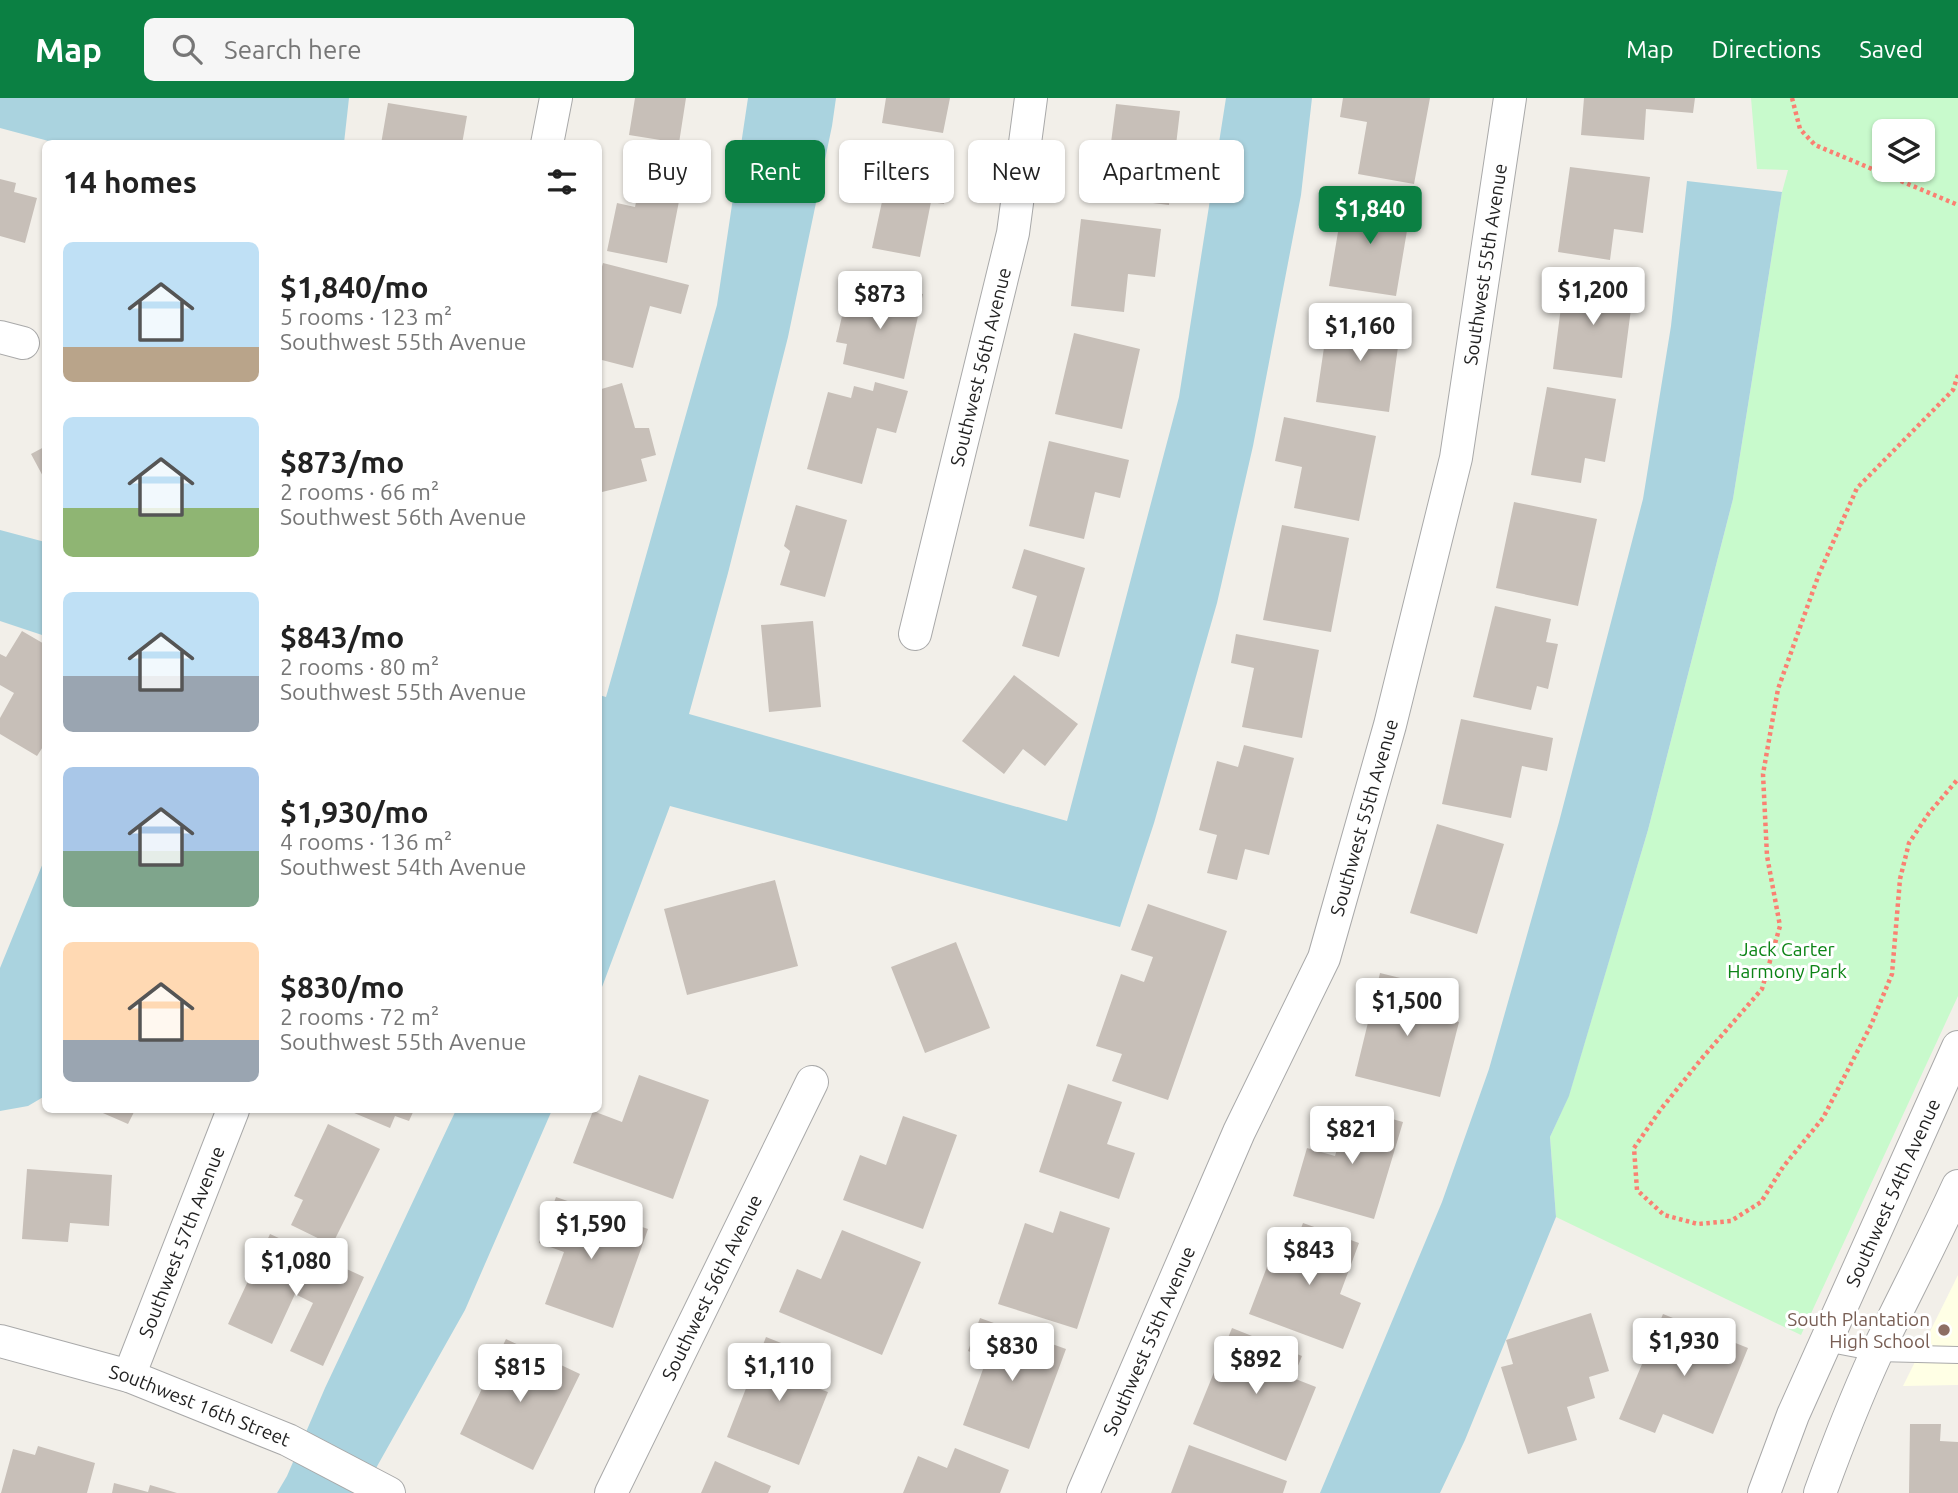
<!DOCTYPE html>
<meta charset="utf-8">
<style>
body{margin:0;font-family:Ubuntu,sans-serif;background:#f6f6f6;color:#222;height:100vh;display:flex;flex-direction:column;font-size:26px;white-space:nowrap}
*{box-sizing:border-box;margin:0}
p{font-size:23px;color:#767676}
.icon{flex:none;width:38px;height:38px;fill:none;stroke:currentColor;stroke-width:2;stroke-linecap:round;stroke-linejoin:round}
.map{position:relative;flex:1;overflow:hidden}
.side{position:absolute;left:42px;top:42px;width:560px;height:973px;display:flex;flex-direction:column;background:#fff;border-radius:10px;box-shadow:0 2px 5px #0004}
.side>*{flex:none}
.guide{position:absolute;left:623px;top:42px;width:665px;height:63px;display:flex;gap:14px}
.buttons{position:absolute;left:1872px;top:21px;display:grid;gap:14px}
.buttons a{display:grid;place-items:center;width:63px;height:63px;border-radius:10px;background:#fff;box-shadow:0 2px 5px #0004;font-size:35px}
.price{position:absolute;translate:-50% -60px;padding:0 16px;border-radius:7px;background:#fff;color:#222;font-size:23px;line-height:46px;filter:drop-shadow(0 2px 4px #0008)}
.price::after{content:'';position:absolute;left:50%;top:42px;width:21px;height:16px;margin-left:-10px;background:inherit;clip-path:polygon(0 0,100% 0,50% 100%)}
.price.on{background:#0b8043;color:#fff}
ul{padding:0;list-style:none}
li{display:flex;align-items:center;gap:21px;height:175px;padding:0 21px}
li span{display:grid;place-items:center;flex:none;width:196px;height:140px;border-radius:10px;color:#555}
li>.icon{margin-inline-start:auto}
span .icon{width:84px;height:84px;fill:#fffc;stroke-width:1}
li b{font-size:30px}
h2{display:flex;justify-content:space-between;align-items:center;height:84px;padding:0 21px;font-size:30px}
.pill{padding:0 24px;border-radius:10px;background:#fff;box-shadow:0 2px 5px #0004;font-size:24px;line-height:63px}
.pill.on{background:#0b8043;color:#fff}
header{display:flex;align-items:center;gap:42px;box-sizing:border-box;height:98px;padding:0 35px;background:#0b8043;color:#fff}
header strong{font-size:33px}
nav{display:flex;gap:38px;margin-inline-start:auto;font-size:24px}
.search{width:490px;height:63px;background:#f6f6f6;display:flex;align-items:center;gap:18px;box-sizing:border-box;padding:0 24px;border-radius:10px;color:#767676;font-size:26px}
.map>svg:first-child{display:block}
</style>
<header>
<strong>Map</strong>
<div class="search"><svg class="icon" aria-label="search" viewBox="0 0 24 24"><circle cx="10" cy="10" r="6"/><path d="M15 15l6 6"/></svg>Search here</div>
<nav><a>Map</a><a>Directions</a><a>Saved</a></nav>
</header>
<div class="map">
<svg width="1958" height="1395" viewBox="0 0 1958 1395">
<rect width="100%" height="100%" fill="#f2efe9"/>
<path fill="#ffffe5" d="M1958,1177V1287L1903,1288Z"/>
<path fill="#c8facc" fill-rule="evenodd" d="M1751,0H1958V898L1801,1237L1556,1119L1550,1039L1569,997L1648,732L1733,401L1782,94L1788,72L1757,71ZM1885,33H1923V72H1885Z"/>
<path fill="#aad3df" d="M0,0H349L344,45H56L0,30Z
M748,0H836L832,28L788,239L728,475L689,616L1067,723L1179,299L1226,0H1312L1301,97L1253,348L1217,505L1154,725L1120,829L670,708L599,897V597L606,599L717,207Z
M1687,83L1782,94L1733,401L1648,732L1569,998L1550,1039L1556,1119L1465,1342L1440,1395H1320L1442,1104L1489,971L1559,724L1643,401L1671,228Z
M0,432L45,444V538L0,523Z
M45,760V998L28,1008L0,1013V870Z
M456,1012H552L465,1212L362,1395H277L287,1378L325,1290Z"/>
<path fill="#c7bfb8" d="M635,0H686L679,45L629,37Z
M886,0H950L943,35L882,25Z
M1343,0H1430L1414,86L1358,76L1367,24L1340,19Z
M1584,0H1695L1693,15L1646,11L1644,42L1581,37Z
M388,5L467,18L462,46H381Z
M1116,6L1180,13L1169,107L1104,99Z
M881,53L952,67L944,106L931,104L920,159L872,150L886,85L875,83Z
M645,60L686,67L667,165L607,153L617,105L635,109Z
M1570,69L1650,79L1643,135L1614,131L1610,162L1558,154Z
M0,81L16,85L14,94L37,100L25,145L0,138Z
M1344,98L1411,109L1396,198L1329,188Z
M1081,121L1161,131L1155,179L1128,176L1124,214L1071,208Z
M603,165L689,187L681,216L650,208L633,270L598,261V183Z
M1565,178L1634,188L1622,280L1553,271Z
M887,188L923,196L904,281L843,266L847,246L836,244L846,201L860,204L865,195L885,199Z
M1350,213L1402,220L1389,314L1316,304L1327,229L1347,232Z
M1074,235L1140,251L1122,331L1055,316Z
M875,284L908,293L896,335L877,330L862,386L807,371L828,294L851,300L854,288L873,293Z
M622,285L635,330H649L656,357L641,361L647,383L598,395V292Z
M1547,289L1616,301L1605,364L1585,360L1581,385L1531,377Z
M1284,319L1376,338L1359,423L1294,410L1302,369L1275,363Z
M1049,343L1129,362L1120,400L1095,394L1084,441L1029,428Z
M46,348V384L31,356Z
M1514,404L1597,421L1578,508L1496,490Z
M796,407L847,422L825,499L780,487L790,453L784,448Z
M1282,427L1349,440L1331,534L1263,522Z
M1024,451L1085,470L1059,559L1022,548L1037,498L1012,490Z
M1495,508L1551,521L1546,544L1558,546L1548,591L1537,588L1531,612L1473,599Z
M813,523L821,609L769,614L761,527Z
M22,533L46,547V644L37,658L0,636V620L14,595L0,587V556L6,559Z
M1236,536L1319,552L1302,640L1242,629L1254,570L1231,565Z
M1014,577L1078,626L1045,668L1023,651L1004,676L962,643Z
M1461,621L1553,640L1547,673L1522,668L1511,720L1442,706Z
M1244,647L1294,660L1269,757L1245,751L1237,782L1207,775L1217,737L1199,732L1217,663L1238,669Z
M1437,726L1504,746L1477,836L1410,815Z
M775,782L798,868L687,897L664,811Z
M1148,806L1227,833L1168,1002L1112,983L1122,956L1096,948L1121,876L1144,884L1153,859L1131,852Z
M956,844L990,930L925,955L891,869Z
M1380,875L1437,889L1430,916L1459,924L1440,999L1355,978Z
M639,977L709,1002L673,1101L573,1065L593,1013L622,1024Z
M1068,986L1122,1004L1107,1046L1135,1055L1119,1101L1039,1074Z
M1349,1009L1403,1024L1374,1121L1293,1098L1307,1050L1335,1058Z
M96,1012H135L128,1026Z
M347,1012H414L409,1023L395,1018L390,1030Z
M903,1018L957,1037L923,1131L843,1102L860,1057L886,1067Z
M328,1026L380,1051L332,1147L291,1127L303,1102L294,1098Z
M27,1071L112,1077L109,1128L70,1125L68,1144L22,1141Z
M556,1099L648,1131L613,1230L545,1206L564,1154L539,1145Z
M1060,1113L1110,1130L1077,1231L998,1206L1025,1125L1053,1135Z
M1303,1125L1359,1145L1340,1196L1361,1205L1343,1251L1249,1216L1278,1140L1295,1146Z
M842,1132L921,1164L882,1257L779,1214L797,1171L821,1181Z
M270,1136L364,1179L323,1268L290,1253L313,1205L295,1196L272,1246L228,1226Z
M1591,1215L1609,1273L1589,1279L1595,1300L1567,1309L1577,1342L1528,1356L1501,1269L1513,1266L1506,1242Z
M1663,1216L1748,1250L1713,1336L1663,1316L1655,1335L1619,1321Z
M980,1220L1066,1251L1029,1351L963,1327L987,1260L968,1253Z
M1232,1230L1302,1258L1293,1280L1316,1289L1286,1363L1193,1326Z
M766,1239L819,1260L809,1287L828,1294L799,1367L727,1339Z
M506,1241L580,1276L533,1372L460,1336Z
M1910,1326H1941L1940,1343L1958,1344V1395H1909Z
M1189,1347L1287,1383L1283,1395H1171Z
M38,1348L95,1365L87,1395H1L13,1351L35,1357Z
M955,1350L1009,1372L1000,1395H903L918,1358L947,1370Z
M715,1363L771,1388L768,1395H701Z
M114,1385L148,1394L150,1387L177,1395H112Z"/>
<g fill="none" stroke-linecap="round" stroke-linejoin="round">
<g stroke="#a9a9a9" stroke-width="18">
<path id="service" d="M1825,1245L1877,1255L1958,1257"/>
</g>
<g stroke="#a9a9a9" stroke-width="34">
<g id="minor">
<path d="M547,46L556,0"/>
<path d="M0,239L23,245"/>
<path id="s1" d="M915,536L1013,135L1031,0"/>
<path id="s2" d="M0,1243L129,1278L288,1342L389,1395"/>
<path id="s3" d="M129,1278L233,1012"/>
<path id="s4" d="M611,1395L812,984"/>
<path id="s5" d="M1083,1395L1239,1034L1324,860L1390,627L1456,360L1510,0"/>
<path id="s6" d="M1764,1395L1793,1317L1958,949"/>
<path d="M1820,1395C1837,1348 1855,1302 1876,1256C1903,1200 1932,1145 1958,1088"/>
</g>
</g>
<path stroke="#fa8072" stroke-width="4.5" stroke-dasharray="3.5 3.5" stroke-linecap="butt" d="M1792,0L1800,31L1815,47L1958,107
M1958,277L1953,292L1857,390L1819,476L1778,591L1763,676L1767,758L1780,828L1762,891L1703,959L1661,1011L1634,1050L1637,1092L1664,1117L1698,1126L1731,1123L1761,1104L1783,1069L1823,1020L1871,927L1892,876L1900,781L1909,745L1929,715L1958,681"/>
<use href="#service" stroke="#fff" stroke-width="16"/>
<use href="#minor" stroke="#fff" stroke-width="32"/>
</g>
<circle fill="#8d6e63" stroke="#fff" stroke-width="2.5" cx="1944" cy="1232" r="7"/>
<g text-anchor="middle" stroke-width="6" stroke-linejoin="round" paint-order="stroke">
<g font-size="19" fill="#222" stroke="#fff">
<text dy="7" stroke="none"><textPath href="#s5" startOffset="1300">Southwest 55th Avenue</textPath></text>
<text dy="7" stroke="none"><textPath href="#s1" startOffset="275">Southwest 56th Avenue</textPath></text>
<text dy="7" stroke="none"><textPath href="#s5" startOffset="733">Southwest 55th Avenue</textPath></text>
<text dy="7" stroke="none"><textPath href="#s6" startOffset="327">Southwest 54th Avenue</textPath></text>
<text dy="7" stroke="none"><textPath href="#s3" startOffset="144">Southwest 57th Avenue</textPath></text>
<text dy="7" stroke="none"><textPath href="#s4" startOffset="229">Southwest 56th Avenue</textPath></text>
<text dy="7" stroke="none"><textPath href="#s5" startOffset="166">Southwest 55th Avenue</textPath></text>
<text dy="7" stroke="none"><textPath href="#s2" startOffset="210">Southwest 16th Street</textPath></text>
</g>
<g font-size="19" fill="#0c8416" stroke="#fff">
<text x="1787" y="858">Jack Carter<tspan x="1787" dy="22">Harmony Park</tspan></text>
</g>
<g font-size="19" fill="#785e54" stroke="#fff" text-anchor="end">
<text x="1930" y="1228">South Plantation<tspan x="1930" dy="22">High School</tspan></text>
</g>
</g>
</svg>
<div class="buttons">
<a><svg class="icon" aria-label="layers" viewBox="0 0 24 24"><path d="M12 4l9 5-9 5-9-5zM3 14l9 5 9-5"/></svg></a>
</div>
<b class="price on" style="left:1370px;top:148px">$1,840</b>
<b class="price" style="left:1593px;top:229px">$1,200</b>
<b class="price" style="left:880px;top:233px">$873</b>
<b class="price" style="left:1360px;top:265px">$1,160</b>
<b class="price" style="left:1407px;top:940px">$1,500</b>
<b class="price" style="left:1352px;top:1068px">$821</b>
<b class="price" style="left:591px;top:1163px">$1,590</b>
<b class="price" style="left:1309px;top:1189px">$843</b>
<b class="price" style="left:296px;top:1200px">$1,080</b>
<b class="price" style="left:1684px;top:1280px">$1,930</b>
<b class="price" style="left:1012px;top:1285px">$830</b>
<b class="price" style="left:1256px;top:1298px">$892</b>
<b class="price" style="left:779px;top:1305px">$1,110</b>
<b class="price" style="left:520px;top:1306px">$815</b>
<div class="guide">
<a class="pill">Buy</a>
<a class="pill on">Rent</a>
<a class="pill">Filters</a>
<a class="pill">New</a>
<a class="pill">Apartment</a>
</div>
<section class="side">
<h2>14 homes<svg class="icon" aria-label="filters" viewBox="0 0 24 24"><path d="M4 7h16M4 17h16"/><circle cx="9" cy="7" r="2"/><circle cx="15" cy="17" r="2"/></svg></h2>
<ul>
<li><span style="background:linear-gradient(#bfe0f5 75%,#b9a48a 0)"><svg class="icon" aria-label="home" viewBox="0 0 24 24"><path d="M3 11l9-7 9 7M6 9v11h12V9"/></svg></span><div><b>$1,840/mo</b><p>5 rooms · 123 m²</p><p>Southwest 55th Avenue</p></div></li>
<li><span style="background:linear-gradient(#bfe0f5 65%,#8fb573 0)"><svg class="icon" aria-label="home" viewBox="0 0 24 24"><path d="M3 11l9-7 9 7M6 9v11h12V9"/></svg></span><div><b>$873/mo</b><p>2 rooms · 66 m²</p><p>Southwest 56th Avenue</p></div></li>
<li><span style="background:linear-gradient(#bfe0f5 60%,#9aa5b1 0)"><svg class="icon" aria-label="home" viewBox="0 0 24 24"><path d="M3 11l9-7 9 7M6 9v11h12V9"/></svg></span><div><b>$843/mo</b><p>2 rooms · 80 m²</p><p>Southwest 55th Avenue</p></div></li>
<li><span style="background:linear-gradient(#a9c7e8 60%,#7fa58c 0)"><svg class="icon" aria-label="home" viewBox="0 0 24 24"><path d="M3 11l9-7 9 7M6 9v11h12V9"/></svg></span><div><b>$1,930/mo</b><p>4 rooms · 136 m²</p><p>Southwest 54th Avenue</p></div></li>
<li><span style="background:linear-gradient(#ffd9b3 70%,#9aa5b1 0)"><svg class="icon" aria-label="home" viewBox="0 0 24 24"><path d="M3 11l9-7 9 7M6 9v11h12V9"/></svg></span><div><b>$830/mo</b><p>2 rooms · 72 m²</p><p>Southwest 55th Avenue</p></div></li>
</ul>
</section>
</div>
